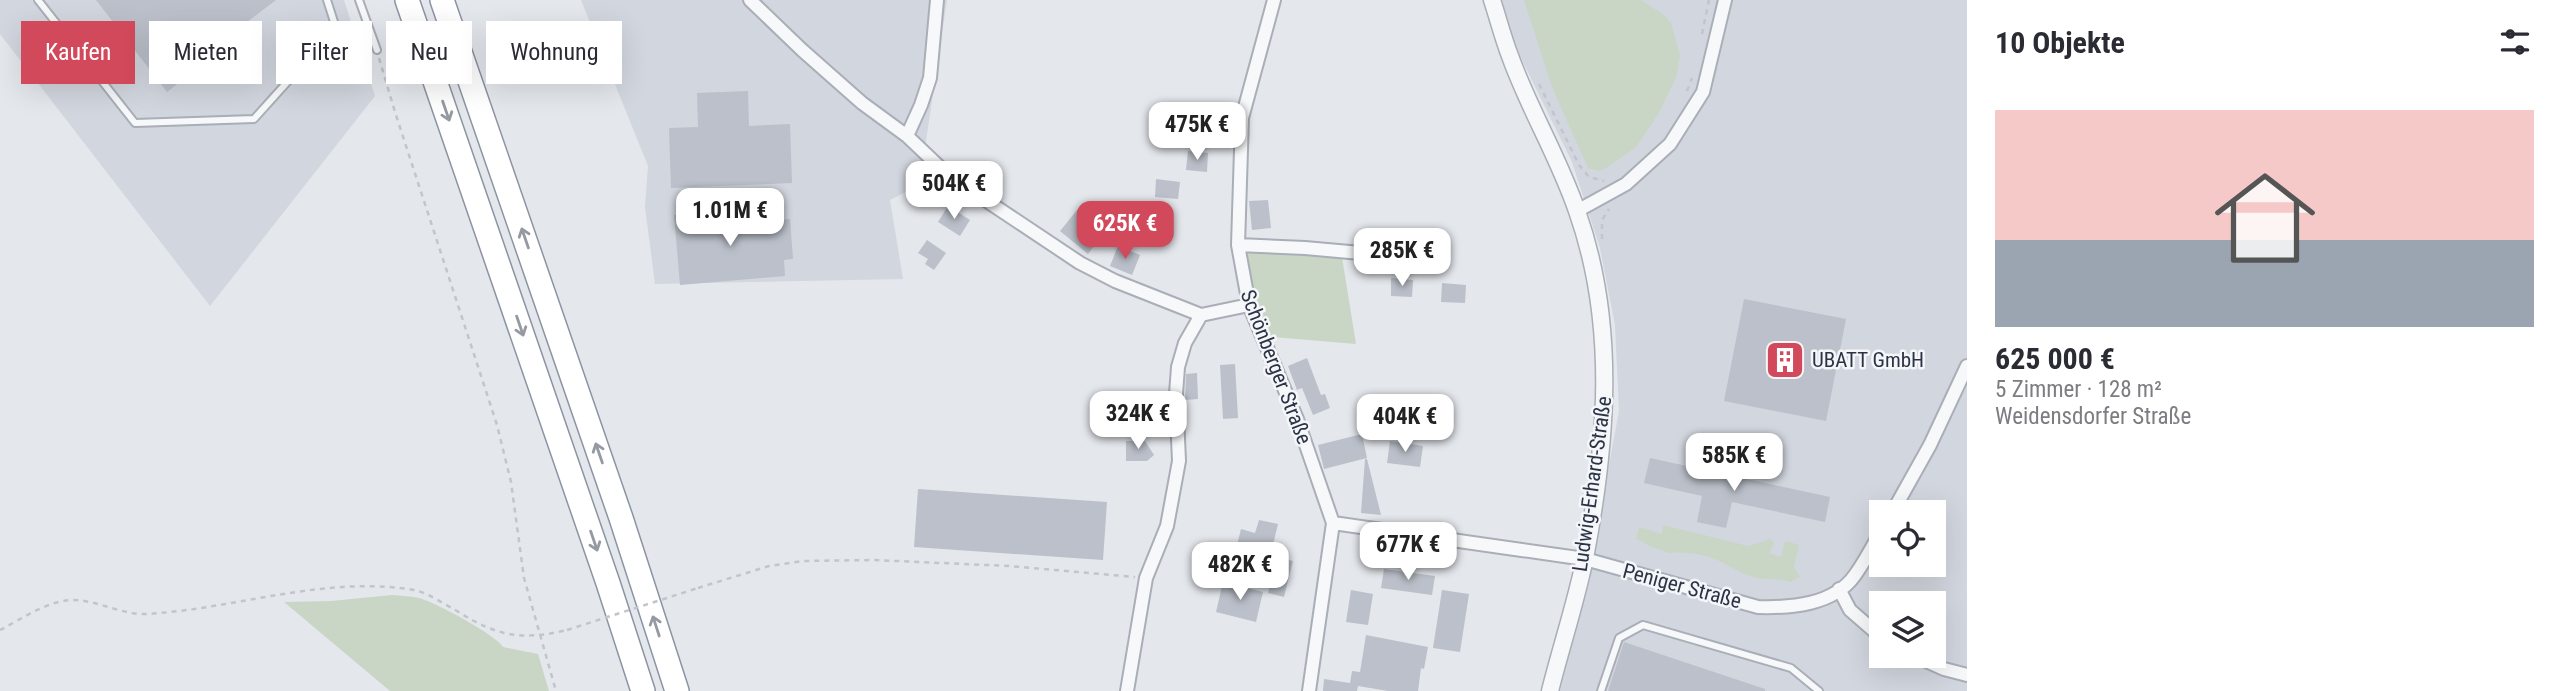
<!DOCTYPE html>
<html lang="de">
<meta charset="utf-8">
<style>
body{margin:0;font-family:"Roboto Condensed",sans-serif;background:#f2f2f3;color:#2b2b33;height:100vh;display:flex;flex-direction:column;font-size:26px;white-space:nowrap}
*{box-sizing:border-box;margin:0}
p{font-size:23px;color:#7c7c81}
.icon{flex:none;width:38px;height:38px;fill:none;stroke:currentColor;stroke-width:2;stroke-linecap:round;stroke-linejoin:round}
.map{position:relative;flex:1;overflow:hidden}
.sheet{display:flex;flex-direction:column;background:#fff;width:595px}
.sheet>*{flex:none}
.hud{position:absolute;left:21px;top:21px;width:665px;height:63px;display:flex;gap:14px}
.buttons{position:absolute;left:1869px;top:500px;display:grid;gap:14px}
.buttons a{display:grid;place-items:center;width:77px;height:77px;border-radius:0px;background:#fff;box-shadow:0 7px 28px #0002;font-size:35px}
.price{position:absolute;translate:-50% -60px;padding:0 16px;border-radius:14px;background:#fff;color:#222;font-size:23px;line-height:46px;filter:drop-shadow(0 2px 4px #0008)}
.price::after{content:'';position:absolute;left:50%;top:42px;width:21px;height:16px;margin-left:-10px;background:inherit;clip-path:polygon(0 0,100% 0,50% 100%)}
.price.current{background:#d1495b;color:#fff}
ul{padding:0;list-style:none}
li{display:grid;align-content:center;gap:14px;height:371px;padding:0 28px}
li span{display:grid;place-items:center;height:217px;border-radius:0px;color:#555}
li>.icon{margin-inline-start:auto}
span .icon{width:126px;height:126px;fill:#fffc;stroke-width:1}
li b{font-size:30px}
h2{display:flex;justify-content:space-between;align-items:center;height:84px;padding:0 28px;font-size:30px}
.pill{padding:0 24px;border-radius:0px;background:#fff;box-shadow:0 7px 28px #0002;font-size:24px;line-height:63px}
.pill.current{background:#d1495b;color:#fff}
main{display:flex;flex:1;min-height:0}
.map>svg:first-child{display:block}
</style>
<main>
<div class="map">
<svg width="1967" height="691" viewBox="0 0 1967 691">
<rect width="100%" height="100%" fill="#e4e7ec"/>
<path fill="#d2d6de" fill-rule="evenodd" d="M0,0H344L375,96L210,306L0,34Z
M581,0H947L926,141L929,180L890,200L903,279L655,284L645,207L648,166Z
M1500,0H1967V691H1560L1588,577L1619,411L1615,325L1600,248L1572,162L1521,58L1507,24ZM1881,513H1934V565H1881ZM1881,604H1934V656H1881Z"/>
<path fill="#c9d6c5" d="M1524,0H1641L1664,15L1671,23L1680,55L1677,75L1659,113L1636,147L1608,167L1599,171L1588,168L1552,87Z
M1238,245L1341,251L1356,344L1262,336Z
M1663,525L1748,546L1770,539L1774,543L1769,553L1781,557L1785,541L1799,545L1794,567L1800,577L1790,582C1778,578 1769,580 1757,578C1746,576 1737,570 1727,565C1709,554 1688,551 1668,553C1662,549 1660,550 1654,548C1647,546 1644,541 1636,539L1639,527L1662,534Z
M392,595C401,596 410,596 419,598C433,601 498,636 503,647L538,654L549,691H390L284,602L331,601Z"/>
<path fill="#bbc0ca" d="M96,0H276L238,29L241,34L167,92Z
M748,91L749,126L790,124L792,183L671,188L669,128L698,127L697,93Z
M1188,151L1208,153L1207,172L1186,170Z
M1156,179L1180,182L1178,199L1155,197Z
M1268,200L1271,228L1252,230L1249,201Z
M1082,204L1095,214L1089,221L1104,233L1088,254L1060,231Z
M948,206L970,220L960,236L938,222Z
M735,209L736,224L790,219L793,259L784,260L785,276L680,285L674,215Z
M927,240L946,253L934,270L925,264L928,259L918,253Z
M1118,246L1140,255L1132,275L1110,266Z
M1391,278L1413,280L1412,297L1391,296Z
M1442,283L1466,285L1465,303L1441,302Z
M1744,299L1846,319L1826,421L1724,401Z
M1307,358L1321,395L1325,394L1330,408L1313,415L1302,388L1297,390L1288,366Z
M1235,364L1238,418L1223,419L1220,365Z
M1197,373L1198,399L1185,400L1186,374Z
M1362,434L1367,458L1324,469L1318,445Z
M1126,441H1145L1154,455L1147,461H1126Z
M1390,441L1423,446L1420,467L1387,463Z
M1650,458L1830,497L1825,522L1732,502L1726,528L1697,522L1702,496L1644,483Z
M1365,459H1367L1381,515L1361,513Z
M918,489L1107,502L1103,560L914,547Z
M1259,520L1278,524L1271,553L1237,545L1241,529L1255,533Z
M1210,544L1230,549L1223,580L1202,575Z
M1277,557L1293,561L1284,597L1268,593Z
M1384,569L1435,576L1432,595L1381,588Z
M1223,582L1263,592L1256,622L1216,612Z
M1351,590L1373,594L1368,625L1346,622Z
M1442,590L1469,594L1460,652L1433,648Z
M1366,635L1428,647L1424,669L1421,668L1418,691H1388L1358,686L1357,691H1323L1324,679L1350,683L1352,671L1360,672Z
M1624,642L1765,689V691H1608Z"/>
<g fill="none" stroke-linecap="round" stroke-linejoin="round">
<g stroke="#a9aeb7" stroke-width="10">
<path id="service" d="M38,0L135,123L254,119L336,28L327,0
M359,0L377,50
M1601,691L1619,638L1643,625L1791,668L1819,691"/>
</g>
<g stroke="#a9aeb7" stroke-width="16">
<path id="minor" d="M750,0L802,50L862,103L907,136L948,175L1080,263L1115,281L1201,315L1249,305
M1274,0L1242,118L1238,245L1249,305L1297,419L1333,523L1309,691
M907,136L921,105L930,78L937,0
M1577,211L1626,184L1670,144L1703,92L1725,0
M1238,245L1305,248L1416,258
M1892,513L1930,445L1967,366
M1333,523L1585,559L1758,607C1791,608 1834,605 1855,575C1865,561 1873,546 1881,531
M1839,589L1850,610L1881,637
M1915,656L1944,669L1967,675
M1127,691L1146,578L1167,526L1179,461L1176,394L1178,367L1185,343L1201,315"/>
</g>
<g stroke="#a9aeb7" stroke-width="19">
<path id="tertiary" d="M1492,0C1498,18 1503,38 1510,56C1529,109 1559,158 1577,211C1617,324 1607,443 1585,558C1576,602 1561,647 1550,691"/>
</g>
<g stroke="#8b94a3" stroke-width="26">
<path id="motorway" d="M407,0L608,583L643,691
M442,0L621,518L677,691"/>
</g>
<path stroke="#c2c5cb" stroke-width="2.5" stroke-dasharray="5 5" stroke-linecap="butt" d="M1702,34L1709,0
M379,58L395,112L497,425L511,482L524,578L556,691
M1539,84L1579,165L1589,177L1604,181
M1687,91L1692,78
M1602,239V220L1609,209
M698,588L769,566L802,561L874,560L1009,566L1135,577
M0,630C22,619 48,600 73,600C97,600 122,615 146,614C236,609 324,575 414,590C428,593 444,604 457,611C496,636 522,641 567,630"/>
<use href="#service" stroke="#f7f8fa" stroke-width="6"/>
<use href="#minor" stroke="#f7f8fa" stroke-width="12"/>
<use href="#tertiary" stroke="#f7f8fa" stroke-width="16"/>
<use href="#motorway" stroke="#fff" stroke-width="23"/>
<path stroke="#c2c5cb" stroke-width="2.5" stroke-dasharray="5 5" stroke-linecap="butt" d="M567,630L698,588"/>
</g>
<defs><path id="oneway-shaft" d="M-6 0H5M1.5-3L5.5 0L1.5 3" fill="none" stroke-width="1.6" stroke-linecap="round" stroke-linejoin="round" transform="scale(1.75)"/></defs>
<g stroke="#959aa2">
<use href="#oneway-shaft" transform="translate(446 111) rotate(71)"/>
<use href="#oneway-shaft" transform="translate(525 238) rotate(-109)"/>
<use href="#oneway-shaft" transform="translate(520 326) rotate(71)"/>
<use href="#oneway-shaft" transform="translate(599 453) rotate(-109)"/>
<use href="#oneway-shaft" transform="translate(594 541) rotate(71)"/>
<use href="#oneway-shaft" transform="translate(656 626) rotate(-108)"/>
</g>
<defs>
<g id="building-square" transform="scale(2.0125)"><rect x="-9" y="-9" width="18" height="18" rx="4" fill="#d1495b" stroke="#f4f6f9"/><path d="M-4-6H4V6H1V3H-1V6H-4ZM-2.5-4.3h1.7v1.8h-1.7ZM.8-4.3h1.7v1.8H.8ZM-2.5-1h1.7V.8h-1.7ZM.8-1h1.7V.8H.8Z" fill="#fff"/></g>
</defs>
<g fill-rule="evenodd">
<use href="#building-square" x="1785" y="360"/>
</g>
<g text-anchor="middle" stroke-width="5" stroke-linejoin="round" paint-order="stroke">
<g font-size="21" fill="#2b3445" stroke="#f4f6f9" text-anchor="start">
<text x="1812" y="367">UBATT GmbH</text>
</g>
<g font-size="21" fill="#2b3445" stroke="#f4f6f9">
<text transform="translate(1276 367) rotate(69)" y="7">Schönberger Straße</text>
<text transform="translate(1592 484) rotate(-82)" y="7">Ludwig-Erhard-Straße</text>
<text transform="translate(1682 586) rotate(15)" y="7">Peniger Straße</text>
</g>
</g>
</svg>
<div class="buttons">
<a><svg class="icon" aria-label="locate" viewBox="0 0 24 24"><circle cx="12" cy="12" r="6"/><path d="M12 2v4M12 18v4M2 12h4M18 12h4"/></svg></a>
<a><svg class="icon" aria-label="layers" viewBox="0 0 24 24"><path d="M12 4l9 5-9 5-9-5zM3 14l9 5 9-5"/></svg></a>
</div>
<b class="price" style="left:1197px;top:162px">475K €</b>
<b class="price" style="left:954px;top:221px">504K €</b>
<b class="price" style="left:730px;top:248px">1.01M €</b>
<b class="price current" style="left:1125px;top:261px">625K €</b>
<b class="price" style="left:1402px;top:288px">285K €</b>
<b class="price" style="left:1138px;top:451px">324K €</b>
<b class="price" style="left:1405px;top:454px">404K €</b>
<b class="price" style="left:1734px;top:493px">585K €</b>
<b class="price" style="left:1408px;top:582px">677K €</b>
<b class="price" style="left:1240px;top:602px">482K €</b>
<div class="hud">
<a class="pill current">Kaufen</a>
<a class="pill">Mieten</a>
<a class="pill">Filter</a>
<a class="pill">Neu</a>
<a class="pill">Wohnung</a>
</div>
</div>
<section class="sheet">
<h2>10 Objekte<svg class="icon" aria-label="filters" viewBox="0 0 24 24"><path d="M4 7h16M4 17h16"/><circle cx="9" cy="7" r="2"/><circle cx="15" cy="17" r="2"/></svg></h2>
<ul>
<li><span style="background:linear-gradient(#f6c9c9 60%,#9aa5b1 0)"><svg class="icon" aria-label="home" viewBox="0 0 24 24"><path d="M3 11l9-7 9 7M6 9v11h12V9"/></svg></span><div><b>625 000 €</b><p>5 Zimmer · 128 m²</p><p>Weidensdorfer Straße</p></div></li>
</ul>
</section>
</main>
